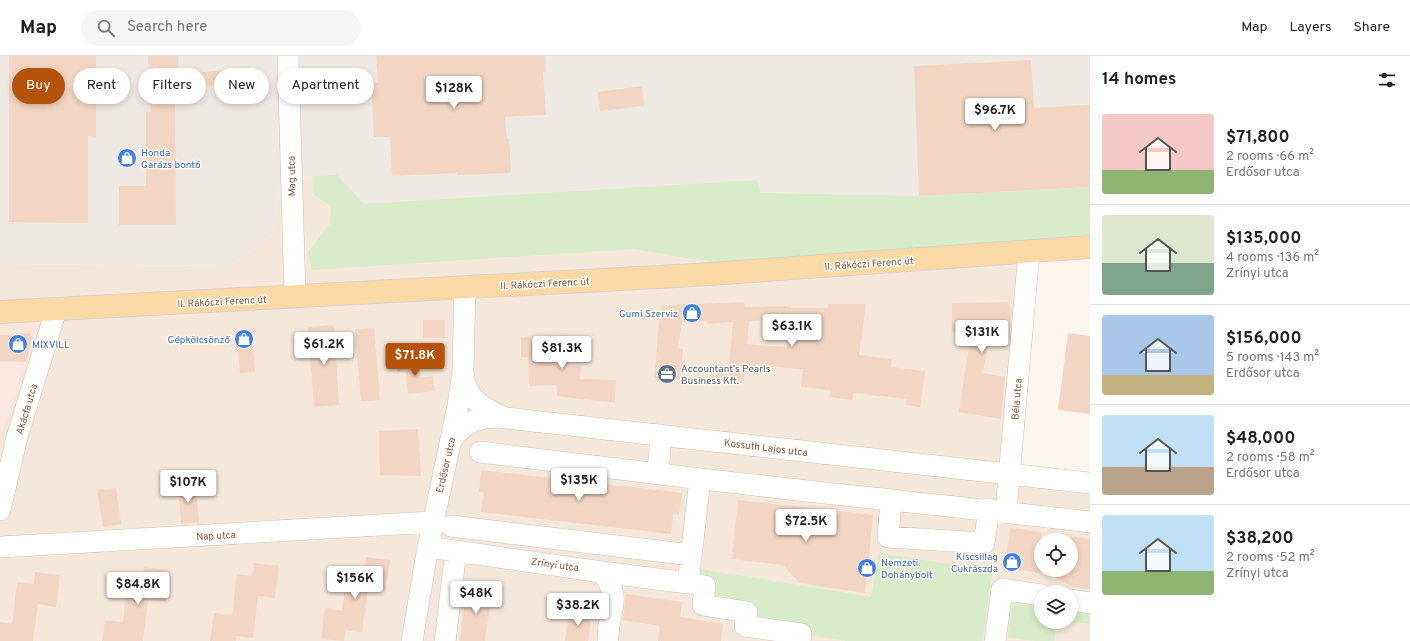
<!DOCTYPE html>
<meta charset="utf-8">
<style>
body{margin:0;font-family:Overpass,sans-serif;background:#f6f6f6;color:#202124;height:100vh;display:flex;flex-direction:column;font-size:15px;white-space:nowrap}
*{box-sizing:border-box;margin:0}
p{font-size:13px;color:#757577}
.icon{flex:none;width:22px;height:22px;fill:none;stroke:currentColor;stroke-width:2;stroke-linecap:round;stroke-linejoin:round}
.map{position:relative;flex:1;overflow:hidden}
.drawer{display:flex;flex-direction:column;background:#fff;width:320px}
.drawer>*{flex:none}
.banner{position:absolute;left:12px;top:12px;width:380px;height:36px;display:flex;gap:8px}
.controls{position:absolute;left:1034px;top:477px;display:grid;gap:8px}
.controls a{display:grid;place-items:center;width:44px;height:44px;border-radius:50%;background:#fff;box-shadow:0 2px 6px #0003;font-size:20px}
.price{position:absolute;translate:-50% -34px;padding:0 9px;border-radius:4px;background:#fff;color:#222;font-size:13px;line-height:26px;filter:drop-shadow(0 1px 2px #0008)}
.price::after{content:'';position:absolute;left:50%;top:24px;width:12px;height:9px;margin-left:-6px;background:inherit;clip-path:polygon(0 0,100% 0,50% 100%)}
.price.current{background:#b45309;color:#fff}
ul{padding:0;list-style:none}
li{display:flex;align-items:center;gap:12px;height:100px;padding:0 12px}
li+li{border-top:1px solid #e0e0e0}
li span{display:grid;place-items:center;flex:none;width:112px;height:80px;border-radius:4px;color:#555}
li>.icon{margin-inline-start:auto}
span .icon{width:48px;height:48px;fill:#fffc;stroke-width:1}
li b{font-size:17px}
h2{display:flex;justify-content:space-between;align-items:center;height:48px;padding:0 12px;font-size:17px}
.pill{padding:0 14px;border-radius:18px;background:#fff;box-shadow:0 2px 6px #0003;font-size:14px;line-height:36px}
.pill.current{background:#b45309;color:#fff}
header{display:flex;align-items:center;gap:24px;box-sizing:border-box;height:56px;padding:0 20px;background:#fff;border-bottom:1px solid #e0e0e0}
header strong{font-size:19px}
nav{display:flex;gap:22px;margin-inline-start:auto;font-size:14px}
.search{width:280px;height:36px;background:#f6f6f6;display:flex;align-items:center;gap:10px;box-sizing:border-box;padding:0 14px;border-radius:22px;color:#757577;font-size:15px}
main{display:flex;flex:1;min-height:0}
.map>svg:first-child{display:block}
</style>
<header>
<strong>Map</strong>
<div class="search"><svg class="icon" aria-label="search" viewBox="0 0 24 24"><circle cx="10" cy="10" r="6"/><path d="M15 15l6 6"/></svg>Search here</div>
<nav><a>Map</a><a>Layers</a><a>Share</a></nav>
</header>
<main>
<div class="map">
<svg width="1090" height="585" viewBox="0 0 1090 585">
<rect width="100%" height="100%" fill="#fdf6ec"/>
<path fill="#f5e8da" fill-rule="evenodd" d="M337,119L757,124L761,137L919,140L1017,135L1027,238L1002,425L1090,436V585H0V208L230,210L272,179L281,123ZM1041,484H1071V514H1041ZM1041,536H1071V566H1041Z"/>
<path fill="#fde8e0" d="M30,277L33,282L0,382V279Z"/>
<path fill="#efe9e4" d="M0,0H1090V131L919,140L761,137L757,124L364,148L337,119L281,123L272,179L230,210L0,208Z"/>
<path fill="#d8ecc9" d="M337,119L364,148L757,124L761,137L919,140L1090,131V180L854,196L735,207L692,203L634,193L312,214L308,196L330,168L331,150L314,139L313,120Z
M879,497L993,515L982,585H846L805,578L750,564L707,546L692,524L694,512L871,541Z
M1012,544L1041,548V566H1056L1054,585H1035L1008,581Z
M1071,552L1090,554V568L1071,566Z"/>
<path fill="#f3d5c3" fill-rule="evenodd" d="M9,0H96V81L88,80V167L9,166Z
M148,0H178L179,18L239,13L240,27L180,32L181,39L175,40L176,169H119V130H146V56H151Z
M376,0H545L546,16H543L546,59L505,61L507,83H509L511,117L457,119V117L392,120L390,81H374L371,27H378Z
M1031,4L1034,52L1090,49V131L919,140L914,10Z
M642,30L644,50L600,55L598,36Z
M744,246L745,251L790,250V252H828V248H866L859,299L892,303L891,311L925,315L920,351L906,349L907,343L853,337L852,344L830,341L831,334L801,331L803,313L745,309L743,327L710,324L712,307L729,309L733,266L707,268V265L682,266L678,292L683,293L680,324L654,322L661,250ZM789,263L787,291L747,288L749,265Z
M1007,246L1012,254L1008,291L988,288L983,317L1005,321L1001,363L959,356L971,276H952V247Z
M423,264H445V282H423Z
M334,269L339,349L314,351L308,271Z
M374,272L380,344L361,345L355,273Z
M251,273L255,316L240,317L238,291L235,292L234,278H237L236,275Z
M30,277L33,282L26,306L0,305V279Z
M1068,277L1090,280V358L1058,354Z
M568,279L569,310H581L580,323L616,324L615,347L557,340V329L529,330L528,301H521V281Z
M397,303H420V321L433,320L435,335L408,338L406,316H397Z
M418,373L421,420L380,419L379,375Z
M481,414L682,437L679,459L673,458L671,478L481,456L484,436H479Z
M196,427L199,467L181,468L178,428Z
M116,432L121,468L103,471L97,434Z
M738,444L873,459L865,537L799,527L783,509L732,503Z
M1010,472L1041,476V517L1005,512Z
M1071,481L1090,483V533L1073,531L1042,514H1071Z
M366,501L390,504L385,536L368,533L362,576L345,574L344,585L321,583L325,552L342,555L348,514L364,517Z
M254,507L279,510L275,542L258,540L253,582L236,580V585H210L214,557L232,559L237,518L252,520Z
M144,511L170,514L166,546L148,544L143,585H102L105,564L123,566L128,524L142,526Z
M35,516L60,519L56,551L38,548L33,585H0V566L12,568L17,526L34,528Z
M467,532L492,535L485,585H460Z
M626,538L682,546L680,561L723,568L721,585H658L660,570L623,564Z
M569,556L591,559L588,585H565Z"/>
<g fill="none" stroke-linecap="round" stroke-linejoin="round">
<g stroke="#d1beb0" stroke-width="22">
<path id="minor" d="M288,0L295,240
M463,316C465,342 482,351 503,361
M451,385C462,368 477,361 497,361L1090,427
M480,396C617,413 753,430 891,444C957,451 1024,458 1090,466
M658,418L661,379
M891,445L888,481L984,487L989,453
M0,454L17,381L56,254
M1006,455L1029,196
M451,470L691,499
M0,491L432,466
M428,491L602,516C624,544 607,555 608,585
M602,516L688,527L700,423
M688,527L705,530L703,549L747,556L745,570L801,578L800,585
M1071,544L1090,547
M412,585L428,491L458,350L463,314L465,231
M445,585L456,495
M995,585L1002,533L1041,539"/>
</g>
<g stroke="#dad1cd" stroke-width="24">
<path id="major" d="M0,256L695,219L1090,191"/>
</g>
<use href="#minor" stroke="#fff" stroke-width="21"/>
<use href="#major" stroke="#fbd9a5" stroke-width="22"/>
</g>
<defs>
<g id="shop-disc" transform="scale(1)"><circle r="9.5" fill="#3f7fe0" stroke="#fffaf3"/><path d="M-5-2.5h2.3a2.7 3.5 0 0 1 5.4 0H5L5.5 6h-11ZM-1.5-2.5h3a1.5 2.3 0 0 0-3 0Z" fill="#fff"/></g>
<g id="office-disc" transform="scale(1)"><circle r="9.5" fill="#5c6f8a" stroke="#fffaf3"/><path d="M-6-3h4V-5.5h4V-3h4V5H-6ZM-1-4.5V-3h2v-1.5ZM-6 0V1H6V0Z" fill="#fff"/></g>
</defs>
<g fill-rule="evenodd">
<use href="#shop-disc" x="127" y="102"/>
<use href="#shop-disc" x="692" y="257"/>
<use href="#shop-disc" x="244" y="283"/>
<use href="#shop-disc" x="18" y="288"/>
<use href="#office-disc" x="667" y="318"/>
<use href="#shop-disc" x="1012" y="506"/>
<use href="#shop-disc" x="867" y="512"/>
</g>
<g text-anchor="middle" stroke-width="3" stroke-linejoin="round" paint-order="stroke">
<g font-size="10" fill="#366cbe" stroke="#fffaf3" text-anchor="start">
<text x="141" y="100">Honda<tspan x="141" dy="12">Garázs bontó</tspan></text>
<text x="678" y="261" text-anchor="end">Gumi Szerviz</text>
<text x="230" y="287" text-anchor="end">Gépkölcsönző</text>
<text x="32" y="292">MIXVILL</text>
<text x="998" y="504" text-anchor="end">Kiscsillag<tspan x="998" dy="12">Cukrászda</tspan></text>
<text x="881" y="510">Nemzeti<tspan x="881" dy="12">Dohánybolt</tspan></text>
</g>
<g font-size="10" fill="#7a5c4d" stroke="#fffaf3">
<text transform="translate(291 120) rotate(-91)" y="4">Mag utca</text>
<text transform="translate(869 207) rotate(-4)" y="4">II. Rákóczi Ferenc út</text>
<text transform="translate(545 227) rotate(-3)" y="4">II. Rákóczi Ferenc út</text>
<text transform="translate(222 245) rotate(-3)" y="4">II. Rákóczi Ferenc út</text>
<text transform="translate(1016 343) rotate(-85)" y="4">Béla utca</text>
<text transform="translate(26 353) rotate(-73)" y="4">Akácfa utca</text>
<text transform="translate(766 391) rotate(7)" y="4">Kossuth Lajos utca</text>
<text transform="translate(445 409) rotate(-77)" y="4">Erdősor utca</text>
<text transform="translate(216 479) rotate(-3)" y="4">Nap utca</text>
<text transform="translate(555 508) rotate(8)" y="4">Zrínyi utca</text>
</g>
<g font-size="10" fill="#4e5e75" stroke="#fffaf3" text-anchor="start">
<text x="681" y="316">Accountant's Pearls<tspan x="681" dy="12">Business Kft.</tspan></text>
</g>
</g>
</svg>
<div class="controls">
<a><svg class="icon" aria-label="locate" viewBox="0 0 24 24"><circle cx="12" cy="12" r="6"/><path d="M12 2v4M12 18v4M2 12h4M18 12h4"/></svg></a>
<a><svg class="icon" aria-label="layers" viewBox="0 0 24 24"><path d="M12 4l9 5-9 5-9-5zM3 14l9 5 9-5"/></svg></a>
</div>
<b class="price" style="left:454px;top:54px">$128K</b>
<b class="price" style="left:995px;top:76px">$96.7K</b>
<b class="price" style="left:792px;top:292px">$63.1K</b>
<b class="price" style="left:982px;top:298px">$131K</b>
<b class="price" style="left:324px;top:310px">$61.2K</b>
<b class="price" style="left:562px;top:314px">$81.3K</b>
<b class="price current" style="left:415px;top:321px">$71.8K</b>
<b class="price" style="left:579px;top:446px">$135K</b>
<b class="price" style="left:188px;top:448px">$107K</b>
<b class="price" style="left:806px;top:487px">$72.5K</b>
<b class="price" style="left:355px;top:544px">$156K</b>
<b class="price" style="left:138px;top:550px">$84.8K</b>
<b class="price" style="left:476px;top:559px">$48K</b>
<b class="price" style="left:578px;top:571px">$38.2K</b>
<div class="banner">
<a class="pill current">Buy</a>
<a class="pill">Rent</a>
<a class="pill">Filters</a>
<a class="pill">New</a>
<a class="pill">Apartment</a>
</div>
</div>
<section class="drawer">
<h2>14 homes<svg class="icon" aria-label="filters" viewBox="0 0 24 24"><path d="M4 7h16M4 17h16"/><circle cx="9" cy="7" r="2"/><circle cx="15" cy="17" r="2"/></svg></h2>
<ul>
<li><span style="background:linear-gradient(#f6c9c9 70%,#8fb573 0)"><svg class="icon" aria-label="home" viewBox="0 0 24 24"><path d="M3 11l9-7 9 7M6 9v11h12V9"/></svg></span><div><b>$71,800</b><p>2 rooms · 66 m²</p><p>Erdősor utca</p></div></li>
<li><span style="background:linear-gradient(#dfe7d0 60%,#7fa58c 0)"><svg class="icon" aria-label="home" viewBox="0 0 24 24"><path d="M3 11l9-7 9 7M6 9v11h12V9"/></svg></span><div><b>$135,000</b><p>4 rooms · 136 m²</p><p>Zrínyi utca</p></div></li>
<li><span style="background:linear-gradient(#a9c7e8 75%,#c2b280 0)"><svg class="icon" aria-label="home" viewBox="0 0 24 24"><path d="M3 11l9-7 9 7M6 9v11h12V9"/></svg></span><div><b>$156,000</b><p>5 rooms · 143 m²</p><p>Erdősor utca</p></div></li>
<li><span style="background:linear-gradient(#bfe0f5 65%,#b9a48a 0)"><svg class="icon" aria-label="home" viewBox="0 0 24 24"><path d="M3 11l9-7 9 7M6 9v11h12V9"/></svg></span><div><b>$48,000</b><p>2 rooms · 58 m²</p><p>Erdősor utca</p></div></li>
<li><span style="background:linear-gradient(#bfe0f5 70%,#8fb573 0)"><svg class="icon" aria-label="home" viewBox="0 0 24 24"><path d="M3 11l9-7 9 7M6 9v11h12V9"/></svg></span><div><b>$38,200</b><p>2 rooms · 52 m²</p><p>Zrínyi utca</p></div></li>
</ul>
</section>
</main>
